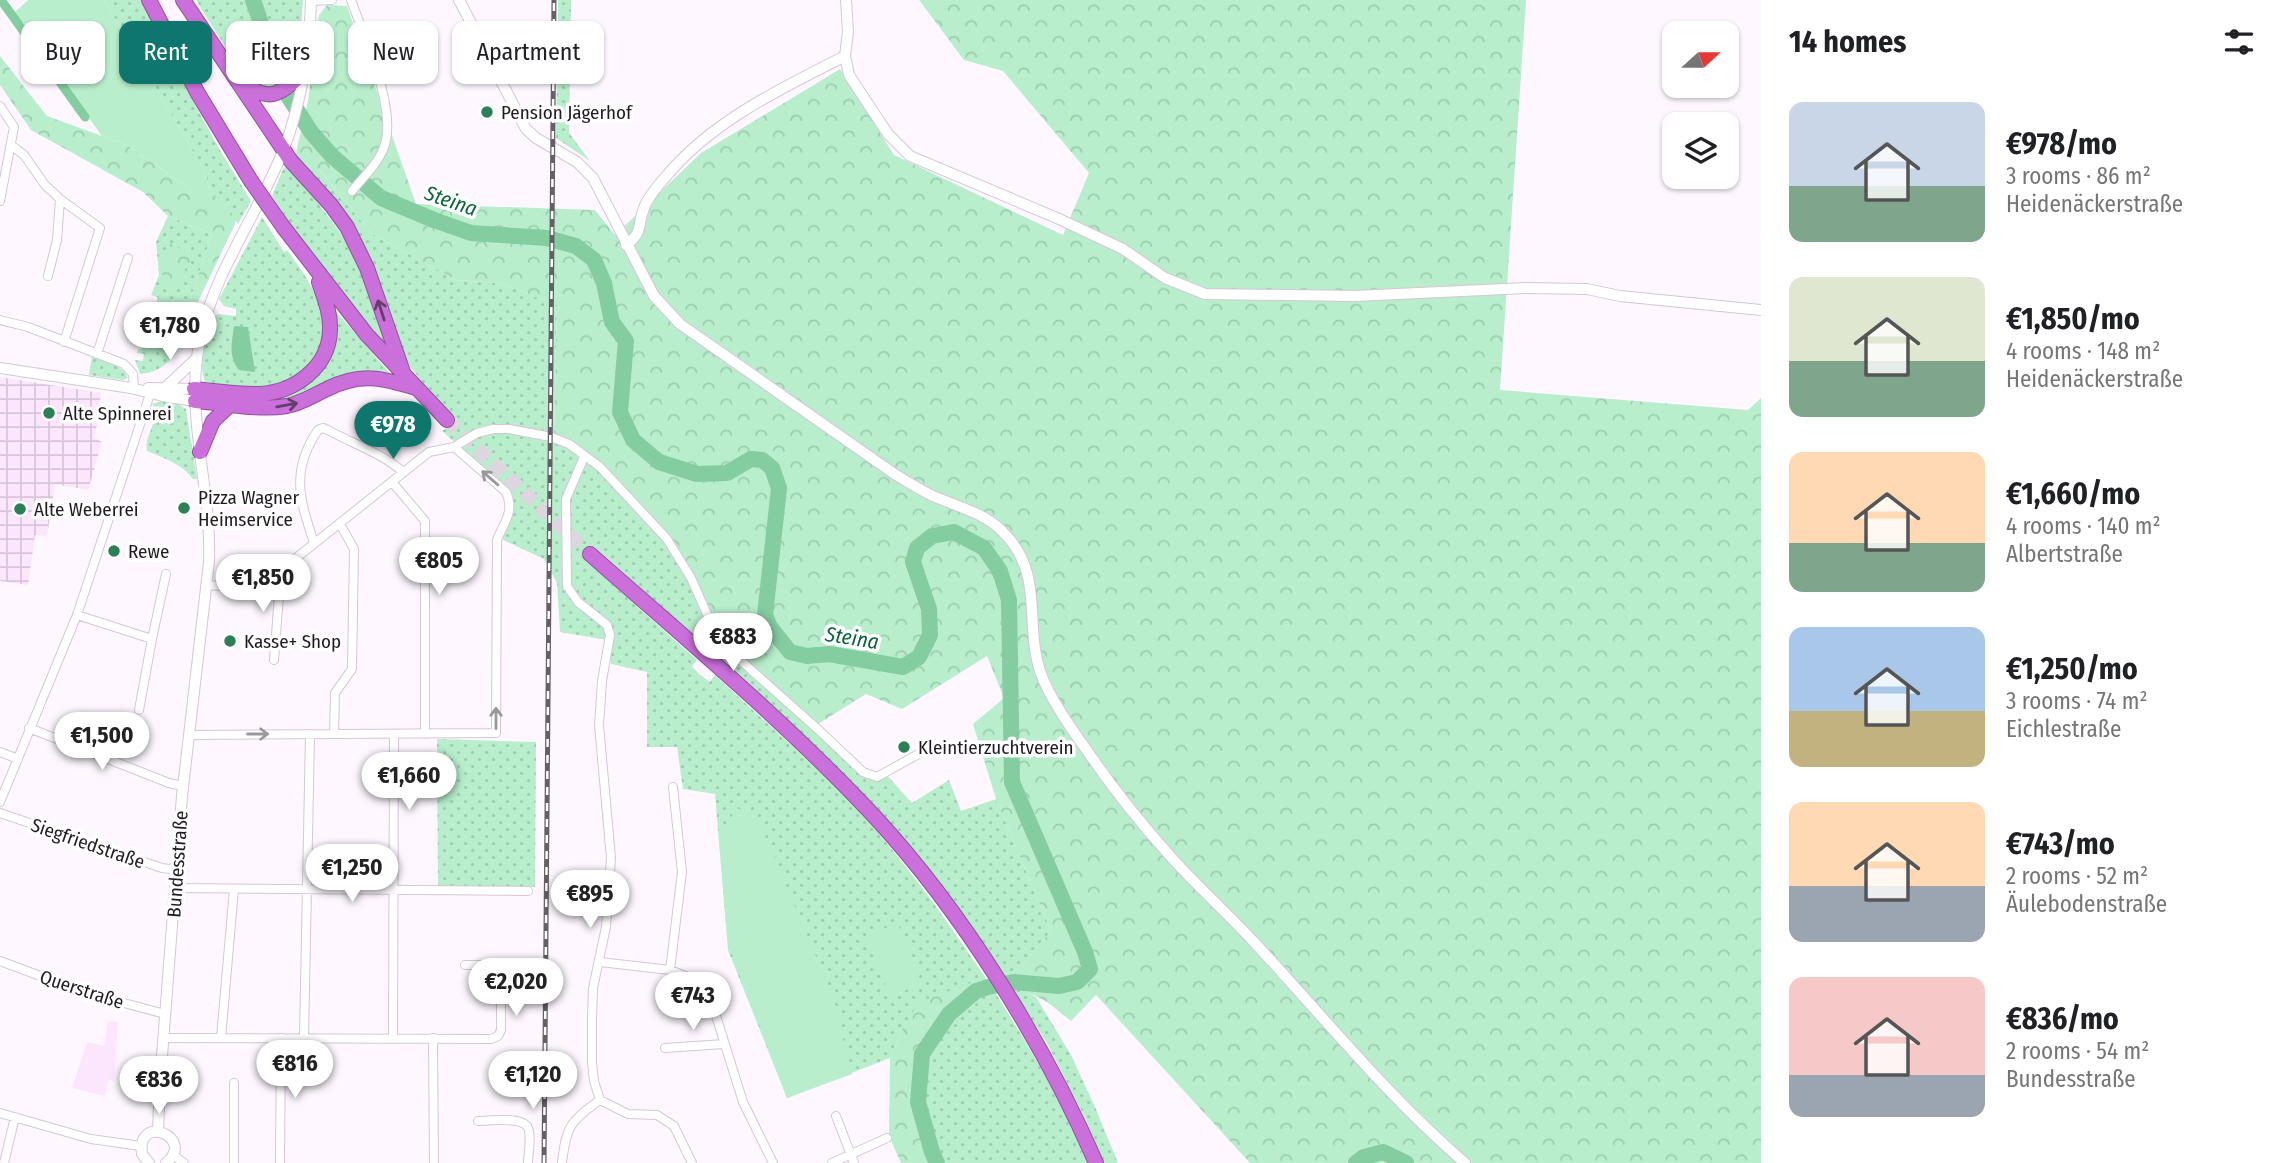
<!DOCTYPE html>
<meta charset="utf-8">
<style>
body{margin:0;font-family:"Fira Sans Condensed",sans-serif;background:#f6f6f6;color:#202124;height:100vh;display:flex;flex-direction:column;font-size:26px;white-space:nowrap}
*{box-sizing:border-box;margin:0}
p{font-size:23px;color:#757577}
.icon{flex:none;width:38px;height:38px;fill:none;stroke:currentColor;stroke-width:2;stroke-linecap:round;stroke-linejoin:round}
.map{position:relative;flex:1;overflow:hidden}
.sheet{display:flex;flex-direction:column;background:#fff;width:525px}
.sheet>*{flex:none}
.banner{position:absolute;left:21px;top:21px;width:665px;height:63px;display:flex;gap:14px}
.needle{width:46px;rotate:69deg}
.buttons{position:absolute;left:1662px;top:21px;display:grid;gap:14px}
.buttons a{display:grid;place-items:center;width:77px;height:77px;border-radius:14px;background:#fff;box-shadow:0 2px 5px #0004;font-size:35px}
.price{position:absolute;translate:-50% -60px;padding:0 16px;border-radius:24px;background:#fff;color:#222;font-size:23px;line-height:46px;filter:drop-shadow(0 2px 4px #0008)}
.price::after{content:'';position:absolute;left:50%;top:42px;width:21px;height:16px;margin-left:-10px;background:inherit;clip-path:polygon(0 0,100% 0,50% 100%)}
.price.current{background:#0f766e;color:#fff}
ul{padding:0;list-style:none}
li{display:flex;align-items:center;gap:21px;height:175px;padding:0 28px}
li span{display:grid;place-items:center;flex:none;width:196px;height:140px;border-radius:14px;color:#555}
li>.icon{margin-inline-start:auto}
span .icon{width:84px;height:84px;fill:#fffc;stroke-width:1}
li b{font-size:30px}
h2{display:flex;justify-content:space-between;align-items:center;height:84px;padding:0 28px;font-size:30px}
.chip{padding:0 24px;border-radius:14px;background:#fff;box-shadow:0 2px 5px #0004;font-size:24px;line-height:63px}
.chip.current{background:#0f766e;color:#fff}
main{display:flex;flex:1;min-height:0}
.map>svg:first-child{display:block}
</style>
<main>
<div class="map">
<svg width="1761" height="1163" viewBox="0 0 1761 1163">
<defs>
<pattern id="industrial-grid" width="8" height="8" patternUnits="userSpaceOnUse" patternTransform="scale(1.75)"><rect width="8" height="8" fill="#fbe6fe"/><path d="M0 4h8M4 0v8" fill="none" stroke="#d7c5d9"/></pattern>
<pattern id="grass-dots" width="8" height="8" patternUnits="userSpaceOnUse" patternTransform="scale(1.75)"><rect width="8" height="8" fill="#b8eecc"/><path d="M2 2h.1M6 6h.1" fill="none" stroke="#9eccaf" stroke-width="1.8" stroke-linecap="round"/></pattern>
<pattern id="forest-crowns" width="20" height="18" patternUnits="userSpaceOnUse" patternTransform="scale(1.75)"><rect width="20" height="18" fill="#b8eecc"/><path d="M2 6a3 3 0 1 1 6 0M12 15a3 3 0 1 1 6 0" fill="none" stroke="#9eccaf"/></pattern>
</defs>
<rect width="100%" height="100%" fill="#fef7ff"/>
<path fill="#fbe6fe" d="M108,1021L118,1022L114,1081L108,1080L105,1096L72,1088L87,1042L104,1046Z"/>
<path fill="url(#industrial-grid)" d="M0,377L101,393L95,438L102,442L88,490L55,484L47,536L35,535L28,585L0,581Z"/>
<path fill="url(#grass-dots)" d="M104,0H143L184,85L221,152L251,201L238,224L220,197L211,196L205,172Z
M196,0H303L300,44L296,60L281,67L287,80C270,90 268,91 251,80L255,66L253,61L247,62L241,69L237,66Z
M558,0H571L569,133L590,161L556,138Z
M286,167C300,176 309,189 318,203C332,222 347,239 356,261C368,288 374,316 388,342L384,343L299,237L272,196L283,169Z
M318,168L371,233L456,280L500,283L557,305L554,432L603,463L670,535L695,576L718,631L769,684L818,724L865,769L877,773L883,771L912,803L949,780L961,811L996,799L1051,931L1020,968L1012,972L1026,991L1036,997L1071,1055L1095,1107L1118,1163H1104L1086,1120L1046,1041L972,928L768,702L595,547L585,560L697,660L692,666L699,674L710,682L715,675C768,725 825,773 873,827C919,880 958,936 996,994C1030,1048 1063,1103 1087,1163H939L917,1075L932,1029L974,981L903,1028L890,1058L787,1098L728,950L715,794L683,789L677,747H647V672L611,664L607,640L560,632L557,583L544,559L503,540C507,519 521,514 510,491L442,431L458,421L429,391L409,365L401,351L381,292L307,173Z
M168,216L212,234L190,300L197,304C186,333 177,372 140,374L135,360L143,361L144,354L137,353L138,350L142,349L147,337L150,336L152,325H156L157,316L153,314L158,297L151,295L159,275L156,242Z
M262,217L284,252L287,250C310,282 339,320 314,358C310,365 307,369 300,374C286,383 272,389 255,389C239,390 222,386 206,384C196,364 208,336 213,316L219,314L236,316V309L224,306L219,299Z
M334,309L393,377L271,403L208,395L258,398L313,377Z
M92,356C105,361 123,365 128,378L123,380L89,375Z
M162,401L177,403L186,409L197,479H193C182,464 164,458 147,451C143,434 162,421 152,404Z
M437,739L536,742L535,887L438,886Z"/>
<path fill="url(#forest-crowns)" d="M919,0H1526L1500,390L1748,410L1761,398V1163H1250L1096,995L1071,1021L1047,1002L1026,991L1011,972L1020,968L1051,931L996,799L973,724L1004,698L987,656L902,709L866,694L818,724L769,684L718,631L695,576L670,535L603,463L554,432L557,305L500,283L456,280L371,233L319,169L307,173L295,157L308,101L319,15L327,5L347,6L416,204L595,210L615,235L701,153L840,69L894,155L1063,235L1089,173L1003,71L964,60Z
M0,56L47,116L127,145L188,188L220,197L235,218V224L197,304L190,300L212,234L168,216L143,192L31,130L0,85Z
M171,243L193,257L174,287L163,283L161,256Z
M976,981L933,1026L917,1075L939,1163H901L889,1136L890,1058L903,1028L919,1002Z"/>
<path fill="#b8eecc" d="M28,0H104L205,172L211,196L188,188L127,145L102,136L13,14Z
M736,808L757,816L833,997L852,1074L787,1098L728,944L719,840Z
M898,923L922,984L890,996L866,936Z"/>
<path fill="#84cda0" d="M234,326L248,327L255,372L239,370C228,356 232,343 234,326Z"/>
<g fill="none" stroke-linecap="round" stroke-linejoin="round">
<path stroke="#84cda0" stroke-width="9" d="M1,0L85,117"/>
<path stroke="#84cda0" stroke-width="16" d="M253,0L280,79L288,96L311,132L332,156L381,198L434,220L471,233L547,238L576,246L594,260L604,283L612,322L626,341L620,412L633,440L659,462L697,474L727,473L751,459L762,460L772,468L779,488L765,615L770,627L790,652L807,656L829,654L903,667L919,657L930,635L929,609L913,562L917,548L932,536L954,532L984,548L1000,571L1009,600L1012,782L1085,952L1090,969L1077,982L1059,986L1014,982L988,987L976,991L949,1014L922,1054L918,1102L932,1152L937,1163
M1356,1163L1364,1157L1383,1152L1406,1163"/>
<path stroke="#ddd6de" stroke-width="14" stroke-dasharray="14 7" stroke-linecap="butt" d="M447,420L590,554"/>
<g stroke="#d6c6d8" stroke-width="10">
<path id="street" d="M351,0C364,37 398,110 384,147C378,164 363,177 352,191
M311,1L332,0
M0,106L14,127L0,201
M11,145L24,155L45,185L60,199L100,228L64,342
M48,276L57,240L60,199
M0,320L28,327L124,364L133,374L134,388
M97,354L128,258
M584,457L566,499L567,586L578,602L607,625L610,635L602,681L599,725L611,858L606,927L593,988L592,1020V1062L594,1081L600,1100L628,1114L657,1115L674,1126L692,1163
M392,482L425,521V734
M314,543C300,500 290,471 318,430L323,428L328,430C353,444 382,453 403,472
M207,585C231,588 260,581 281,570L429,452L454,447L477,433L493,429H509L551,437L569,444L600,467L667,539L691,578L715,632L739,659L822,733L863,772L877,777L933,746
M77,615L152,639L139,710
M152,639L166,574
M274,660L281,570
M29,728L169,783L183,786
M334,734L335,693L352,669L354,549L340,524
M190,735L496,733L497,540C504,522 515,512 506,492L454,447
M0,752L18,759
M0,802L77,615L152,388
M0,813L162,868L177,870
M175,888L528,891
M0,961L83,992L165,1014
M600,962L670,970L690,978L703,987L712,1003L743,1102L773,1163
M670,970L682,872L673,787
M164,1038L491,1039L498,1036L501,1030V973L493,965H465
M221,1038L234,889
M304,1038L310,734
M393,1038L394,734
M433,1038L434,1163
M665,1048L724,1044
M234,1083V1163
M0,1113L91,1139L141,1146
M836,1116L854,1163
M478,1121C490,1121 523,1116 528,1128C532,1137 528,1153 528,1163
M173,1155L184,1163
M4,1163L15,1117
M280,1163L281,1038
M562,1163C566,1127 570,1121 600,1100
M832,1163L887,1138"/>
</g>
<g stroke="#d6c6d8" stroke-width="12">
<path id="secondary" d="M459,0L526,129L536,138L577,162L593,178L654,296L680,324L896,475C908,482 920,490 933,496C956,506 985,513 1003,532C1045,574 1024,621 1040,671C1049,699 1078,738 1095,762C1118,795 1145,828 1171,857C1197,886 1226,912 1253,941C1323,1016 1387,1096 1465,1163
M846,0L848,32L845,56L849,75L888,134L910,156L1057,218L1123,249L1165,278L1205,294L1355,296L1526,288L1587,289L1620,296L1761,310
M626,245C644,232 637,225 644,208C648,196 661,182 669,173C714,120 784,87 845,56
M0,368L131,388L163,396L195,401
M148,388L194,389
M165,388L196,359
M158,1131L160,1082L182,796L209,562C212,486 183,411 201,335C216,269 258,214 283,151C301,106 310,48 311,0
M149,1163L142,1154C136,1112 197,1138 166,1163"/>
</g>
<g stroke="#8f529a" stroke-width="16">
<path id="highway" d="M149,0L197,92L251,181
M183,0L291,161L331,205L347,227L367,268L404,375
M241,78C266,106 281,94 303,73
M284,228L367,335L447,420
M194,389C216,391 238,395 260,394C295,392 329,367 330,330C331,314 324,297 319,282
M195,401C224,403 258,411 287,406C302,403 314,395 327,389C361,372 382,378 416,388
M200,452L213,421L231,404
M590,554C686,639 786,722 874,816C963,912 1044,1043 1096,1163"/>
</g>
<use href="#street" stroke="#fff" stroke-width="8"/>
<use href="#secondary" stroke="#fff" stroke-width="10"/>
<use href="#highway" stroke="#cb70db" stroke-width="14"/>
<g stroke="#655f66" stroke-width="5">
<path id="rail" d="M544,1163L554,0"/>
</g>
<use href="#rail" stroke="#fff" stroke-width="2.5" stroke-dasharray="8" stroke-linecap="butt"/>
<g stroke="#8f529a" stroke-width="16" stroke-linecap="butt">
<path id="highway-bridge" d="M251,181L284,228"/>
</g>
<use href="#highway-bridge" stroke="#cb70db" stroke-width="14"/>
</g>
<defs><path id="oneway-shaft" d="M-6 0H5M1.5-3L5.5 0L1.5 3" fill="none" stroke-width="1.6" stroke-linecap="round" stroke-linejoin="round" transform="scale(1.75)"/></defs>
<g stroke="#643d6b">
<use href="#oneway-shaft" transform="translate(381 310) rotate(-108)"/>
<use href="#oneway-shaft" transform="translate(287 405) rotate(-10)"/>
</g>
<g stroke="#9b989b">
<use href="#oneway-shaft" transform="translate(490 478) rotate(-139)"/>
<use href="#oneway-shaft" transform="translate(496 718) rotate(-90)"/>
<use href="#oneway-shaft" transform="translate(258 734)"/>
</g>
<g fill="#2c8154" stroke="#fff" stroke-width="2.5">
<circle cx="487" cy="112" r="7"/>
<circle cx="49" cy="413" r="7"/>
<circle cx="184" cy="508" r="7"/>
<circle cx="20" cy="509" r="7"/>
<circle cx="114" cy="551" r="7"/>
<circle cx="230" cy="641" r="7"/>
<circle cx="904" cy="747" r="7"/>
</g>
<g text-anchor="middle" stroke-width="7" stroke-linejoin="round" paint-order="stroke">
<g font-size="19" fill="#201b21" stroke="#fff" text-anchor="start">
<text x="501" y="119">Pension Jägerhof</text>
<text x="63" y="420">Alte Spinnerei</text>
<text x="198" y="504">Pizza Wagner<tspan x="198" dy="22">Heimservice</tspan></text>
<text x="34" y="516">Alte Weberrei</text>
<text x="128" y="558">Rewe</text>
<text x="244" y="648">Kasse+ Shop</text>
<text x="918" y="754">Kleintierzuchtverein</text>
</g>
<g font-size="19" fill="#201b21" stroke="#fff">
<text transform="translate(88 843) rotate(19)" y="7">Siegfriedstraße</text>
<text transform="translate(177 864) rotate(-86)" y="7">Bundesstraße</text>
<text transform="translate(82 989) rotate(18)" y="7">Querstraße</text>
</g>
<g font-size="21" font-style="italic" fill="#0c643b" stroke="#fff">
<text transform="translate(451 201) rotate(19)" y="7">Steina</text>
<text transform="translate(852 638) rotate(9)" y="7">Steina</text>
</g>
</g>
</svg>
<div class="buttons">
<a><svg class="needle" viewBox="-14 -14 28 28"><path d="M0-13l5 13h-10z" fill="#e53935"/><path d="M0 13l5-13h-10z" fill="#757577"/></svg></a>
<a><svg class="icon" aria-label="layers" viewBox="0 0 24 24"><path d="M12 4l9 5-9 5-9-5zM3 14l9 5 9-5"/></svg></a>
</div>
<b class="price" style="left:170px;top:362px">€1,780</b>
<b class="price current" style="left:393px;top:461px">€978</b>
<b class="price" style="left:439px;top:597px">€805</b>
<b class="price" style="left:263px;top:614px">€1,850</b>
<b class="price" style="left:733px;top:673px">€883</b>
<b class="price" style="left:102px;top:772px">€1,500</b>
<b class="price" style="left:409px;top:812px">€1,660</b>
<b class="price" style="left:352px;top:904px">€1,250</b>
<b class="price" style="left:590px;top:930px">€895</b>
<b class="price" style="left:516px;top:1018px">€2,020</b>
<b class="price" style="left:693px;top:1032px">€743</b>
<b class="price" style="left:295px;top:1100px">€816</b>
<b class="price" style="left:533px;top:1111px">€1,120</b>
<b class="price" style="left:159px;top:1116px">€836</b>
<div class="banner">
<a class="chip">Buy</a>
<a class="chip current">Rent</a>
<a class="chip">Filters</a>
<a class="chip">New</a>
<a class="chip">Apartment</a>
</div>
</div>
<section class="sheet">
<h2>14 homes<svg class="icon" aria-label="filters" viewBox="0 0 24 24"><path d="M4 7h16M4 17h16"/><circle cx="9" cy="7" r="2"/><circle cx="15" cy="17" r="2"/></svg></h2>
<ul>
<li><span style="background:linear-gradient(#c9d6e8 60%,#7fa58c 0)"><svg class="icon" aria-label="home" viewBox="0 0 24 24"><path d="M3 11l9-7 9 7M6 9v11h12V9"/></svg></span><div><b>€978/mo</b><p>3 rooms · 86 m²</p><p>Heidenäckerstraße</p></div></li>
<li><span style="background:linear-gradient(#dfe7d0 60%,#7fa58c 0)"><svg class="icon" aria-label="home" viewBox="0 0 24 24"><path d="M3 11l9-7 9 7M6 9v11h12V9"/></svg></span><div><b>€1,850/mo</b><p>4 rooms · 148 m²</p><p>Heidenäckerstraße</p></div></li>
<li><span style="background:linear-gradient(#ffd9b3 65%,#7fa58c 0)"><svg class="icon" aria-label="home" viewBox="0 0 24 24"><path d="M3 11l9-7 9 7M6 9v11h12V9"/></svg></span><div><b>€1,660/mo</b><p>4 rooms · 140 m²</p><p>Albertstraße</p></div></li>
<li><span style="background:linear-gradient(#a9c7e8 60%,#c2b280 0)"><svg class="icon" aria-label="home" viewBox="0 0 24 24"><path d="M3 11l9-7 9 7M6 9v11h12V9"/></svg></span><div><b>€1,250/mo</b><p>3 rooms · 74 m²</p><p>Eichlestraße</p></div></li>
<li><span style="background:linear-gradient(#ffd9b3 60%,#9aa5b1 0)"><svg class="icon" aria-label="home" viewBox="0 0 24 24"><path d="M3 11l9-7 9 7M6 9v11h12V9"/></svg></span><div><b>€743/mo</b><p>2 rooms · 52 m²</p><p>Äulebodenstraße</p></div></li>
<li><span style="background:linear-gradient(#f6c9c9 70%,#9aa5b1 0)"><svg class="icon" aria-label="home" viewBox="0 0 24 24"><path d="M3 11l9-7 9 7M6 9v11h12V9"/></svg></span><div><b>€836/mo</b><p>2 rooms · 54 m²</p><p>Bundesstraße</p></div></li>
</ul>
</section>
</main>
